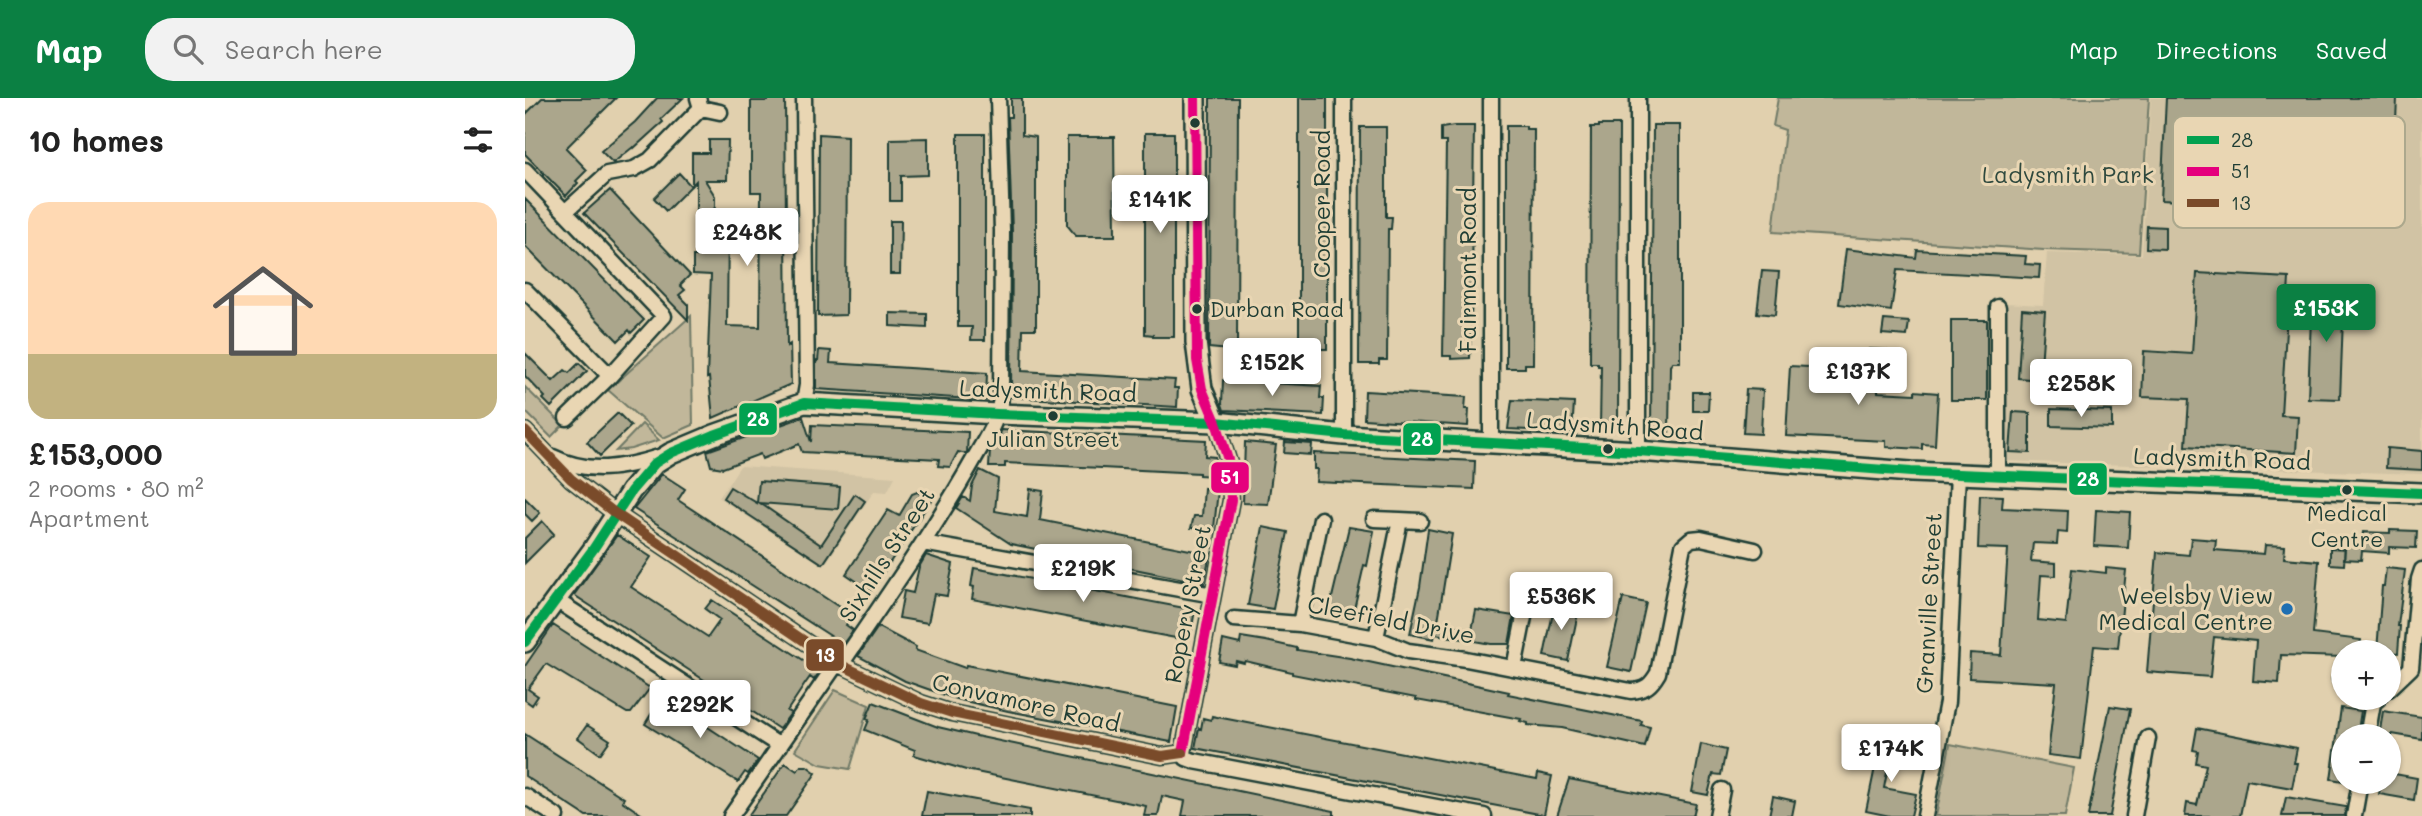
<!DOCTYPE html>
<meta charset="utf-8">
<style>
body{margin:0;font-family:Mali,sans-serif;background:#f2f2f2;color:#222;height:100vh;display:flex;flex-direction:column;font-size:26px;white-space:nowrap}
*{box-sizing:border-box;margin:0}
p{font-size:23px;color:#767676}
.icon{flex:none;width:38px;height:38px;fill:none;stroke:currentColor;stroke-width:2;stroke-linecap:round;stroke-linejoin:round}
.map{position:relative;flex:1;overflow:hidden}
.details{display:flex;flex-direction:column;background:#fff;width:525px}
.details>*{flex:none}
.buttons{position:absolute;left:1806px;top:542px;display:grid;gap:14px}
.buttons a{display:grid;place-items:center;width:70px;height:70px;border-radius:50%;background:#fff;box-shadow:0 2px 5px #0004;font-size:35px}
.price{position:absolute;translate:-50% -60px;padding:0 16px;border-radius:7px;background:#fff;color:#222;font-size:23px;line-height:46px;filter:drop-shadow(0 2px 4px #0008)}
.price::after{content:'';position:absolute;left:50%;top:42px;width:21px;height:16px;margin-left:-10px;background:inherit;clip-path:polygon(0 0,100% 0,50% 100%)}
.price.selected{background:#0b8043;color:#fff}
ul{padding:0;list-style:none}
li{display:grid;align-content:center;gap:14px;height:371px;padding:0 28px}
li+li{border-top:2px solid #e0e0e0}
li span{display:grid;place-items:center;height:217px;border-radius:21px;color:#555}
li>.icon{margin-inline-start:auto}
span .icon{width:126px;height:126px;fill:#fffc;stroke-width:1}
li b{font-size:30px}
h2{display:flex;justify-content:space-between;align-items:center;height:84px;padding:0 28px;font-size:30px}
header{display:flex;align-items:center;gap:42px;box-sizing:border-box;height:98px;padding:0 35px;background:#0b8043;color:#fff}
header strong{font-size:33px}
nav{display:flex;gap:38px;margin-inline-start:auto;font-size:24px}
.search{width:490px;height:63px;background:#f2f2f2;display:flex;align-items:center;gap:18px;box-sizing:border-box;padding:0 24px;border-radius:28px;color:#767676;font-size:26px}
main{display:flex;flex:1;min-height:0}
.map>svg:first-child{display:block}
</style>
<header>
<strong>Map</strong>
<div class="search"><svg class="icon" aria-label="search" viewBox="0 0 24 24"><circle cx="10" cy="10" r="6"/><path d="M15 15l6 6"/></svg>Search here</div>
<nav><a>Map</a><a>Directions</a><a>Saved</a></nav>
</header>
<main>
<section class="details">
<h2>10 homes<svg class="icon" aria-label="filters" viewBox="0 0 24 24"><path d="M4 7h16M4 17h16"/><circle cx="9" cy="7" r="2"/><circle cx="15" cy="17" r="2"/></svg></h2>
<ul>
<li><span style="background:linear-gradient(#ffd9b3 70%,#c2b280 0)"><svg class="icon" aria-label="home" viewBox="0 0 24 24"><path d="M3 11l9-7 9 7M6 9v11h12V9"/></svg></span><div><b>£153,000</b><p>2 rooms · 80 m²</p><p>Apartment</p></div></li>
</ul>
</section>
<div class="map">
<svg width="1897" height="718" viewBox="0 0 1897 718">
<rect width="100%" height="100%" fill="#e1d0ae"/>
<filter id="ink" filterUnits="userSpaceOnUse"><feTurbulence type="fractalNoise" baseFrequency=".0143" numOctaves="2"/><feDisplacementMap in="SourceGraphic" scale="14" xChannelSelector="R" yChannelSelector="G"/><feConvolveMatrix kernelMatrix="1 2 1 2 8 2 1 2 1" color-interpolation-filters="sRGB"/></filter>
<g filter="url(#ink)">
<path fill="#d1c3a4" d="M1626,0H1897V376L1477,363L1479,205L1518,207L1522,155L1617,157Z
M215,368L370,379L362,394L349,393L299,468L194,400Z"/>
<path fill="#c1b79a" stroke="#707a67" stroke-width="2" d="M1253,0H1624L1614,155L1519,152L1248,134L1260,32L1248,28Z
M166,218L168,327L138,340L83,292Z
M0,289L38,327L26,339L0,313Z
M117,326L134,342L106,351L91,353Z
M1813,563L1818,565V598L1811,595L1806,581L1810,566Z
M310,592L344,607L325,671L295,666L270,652Z
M1425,646L1549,670L1540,718H1411Z"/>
<path fill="#aba68c" stroke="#1f3d34" stroke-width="2" d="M17,0H91L41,50L62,72L51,83L53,85L41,98L0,56V17Z
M132,0H158L136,21L138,24L131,30L109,50L108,49L88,65L76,53L110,24Z
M243,0H260L262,248L265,246L266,286L188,320L184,279L182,280L186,177L168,176V158H172L173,116H171V83L167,87V55H184V42H203L202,82H180L190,98V109L182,127H203L202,228L235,229L236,94H226V3H243Z
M486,0H497V37L511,39V231H498L497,273L650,282L649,290H653L652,309L486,299L487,133L483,19H486Z
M685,0H713L712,248H704V252L684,250Z
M774,0H802V251H782V248H774Z
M1641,0H1872L1867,113L1636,102Z
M1074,27H1094L1093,330L1075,329L1076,268H1073V265H1065L1066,29H1074Z
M1128,27H1155V264H1147L1145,268L1144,334H1126Z
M929,28H949L947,188L945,260L926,261V258H918L921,44H916V30Z
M981,28H1001V31H1009L1008,266H1000V270H981Z
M835,29H861V119H867L866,131H863L862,262H854V266H834Z
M620,35H649V239H628V237L620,236Z
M294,36L322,38L321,217L293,218Z
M433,36H460V242H446L447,229H433Z
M542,39H589L590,138H551L542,127Z
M403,40V77L376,78V103H365V41Z
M154,75L166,88L141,113L129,100Z
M85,92L165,177L155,187L160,192L154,197L163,206V222L59,115Z
M0,101L119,222L106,235L104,232L93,243L0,148Z
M365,123H376L375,176H365Z
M1622,128L1640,129V151L1621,150Z
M1321,151L1391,160L1392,152L1501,158L1500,166L1515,167L1514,180L1372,172L1366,213L1314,206Z
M1237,173L1254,174L1250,217L1232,215Z
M1672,175L1764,180L1756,317L1773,318L1771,355L1661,348L1664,301L1617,299L1619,253L1667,256Z
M1787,192H1819L1815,301L1783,300Z
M1497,211L1520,213L1515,282L1493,280Z
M365,215L402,216V230L365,228Z
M1359,222L1384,224L1382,238L1357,236Z
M1426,222H1462V302H1426Z
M1344,251L1362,252L1360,271H1354L1353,294L1390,296V293L1413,295L1410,347L1397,346V351L1361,349V343L1261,338L1265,268L1342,272Z
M294,252L306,253L305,265L462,275L461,302L291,291V262L293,263Z
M0,255L28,283L40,272L44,275L54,265L62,273L26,309L18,301L20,299L0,278Z
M698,282L796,288L795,300H799L798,317L699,312L697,306Z
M1221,291L1238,292L1236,336L1218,335Z
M840,293L941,299L940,311H944L943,328L839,321Z
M1168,294H1184L1183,313H1168Z
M987,302L1049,305L1047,334L983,331Z
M1526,311L1587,313V330L1526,328Z
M1488,314L1505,315V355L1485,354Z
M93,315L106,328L75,358L62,344Z
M278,319L286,344L287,327L443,334L442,355L441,356L433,354L425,369L413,368L414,361L277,354L274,346L237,361L235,356L198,370L186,368L182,353Z
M476,332L681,342L680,358L690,359L689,378L674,377V375L480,365V369H464L465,352L470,343L474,344Z
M720,344L751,347L743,406L718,405Z
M760,344L787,346L786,357L759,355Z
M1862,350L1897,353V372L1861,370Z
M789,355L950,363L949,391L791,384L792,371H789Z
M455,372L473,381L470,413L502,419L505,391L518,393L515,422L685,456L679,485L486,446L431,410L438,399L445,403L447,388Z
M137,376L160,391L153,402L311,507L328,516L321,527L328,532L318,546L109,411Z
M234,383L315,389L313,411L235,405L296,447L330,396L340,403L298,466L198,400L205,389L232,405Z
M679,390L693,392L689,430H666L669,418H677Z
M392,394L406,402L346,493L321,476L363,412L374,418L387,396Z
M1455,397L1478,398L1477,410L1543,413L1542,435L1533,434L1532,446L1508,445L1506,463L1531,465V478L1516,477L1513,522L1541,525L1547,471L1581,475V470L1601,472L1593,550L1569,548L1556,661L1523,657L1531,585L1444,580L1445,555L1476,557L1483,451L1453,450Z
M0,400L15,415L7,423L0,416Z
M1571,412L1605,414L1603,450L1569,448Z
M17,423L29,436L0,465V440Z
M738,429L763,434L748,511L723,507Z
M824,429L849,433L842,468L839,467L827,520L803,516Z
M903,431L927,436L913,523L947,532L951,512L989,518L984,546H966L910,536L909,541L885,536L895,489Z
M1865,432L1892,433L1891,450L1864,449V455L1837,453L1836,462L1819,461L1820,442L1837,443L1838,434L1865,435Z
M92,437L126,459L106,489L183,539L195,522L180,511L187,502L295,573L289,582L285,579L280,586L262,613L266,615L254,631L49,497Z
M1666,440L1691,442L1690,452L1739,456L1740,447L1760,448L1759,460L1794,463L1788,536L1836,542L1835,555H1818V559L1756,557L1754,585L1728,583L1731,543L1689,539L1685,579L1622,574L1632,454L1664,457Z
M1805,450L1820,451L1819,467L1805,466Z
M401,457L428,466L422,498L409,496L403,525L374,520L379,493L388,495L394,469Z
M449,470L670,512L665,540L661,539V542L447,501L449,489L446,488Z
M1861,470L1880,472L1873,528H1875L1873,555L1852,553L1857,488H1859Z
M1098,500L1121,505L1106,574L1082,569Z
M1030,505L1054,510L1043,563L1019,558Z
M28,527L125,590L106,615H102L21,566L3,591L13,598L7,607L0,602V568Z
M353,529L391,549L390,552L440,570L441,567L652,609L646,644L483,613L431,601L380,583L333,558Z
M716,539L741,543L772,550V552L825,560L984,594L983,596L1117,623L1116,627L1125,629L1120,649L1037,630L1003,627V625L995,623L996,621L891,602V600L767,576V574L720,563L719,565L711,563L710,567L694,564L698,542L715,546Z
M137,599L233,662L223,676L220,674L213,684L120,626Z
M348,604L413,629L451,638L809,713V718H657L660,703L637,698L633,718H619L621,708L441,672L389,657L390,652L340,632L344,622L341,621Z
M1585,608L1605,611L1585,718H1563Z
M1816,610L1836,613L1832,639H1818V683L1806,681Z
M1858,613L1897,619V641L1867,636V639H1854Z
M687,618L1012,681L1013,675L1027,678L1019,717L670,650L674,630L676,631L678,620L686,622Z
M62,627L85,642L75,656L53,640Z
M1672,630L1772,650L1769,665H1772L1767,690L1722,682L1715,718H1660L1662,705L1672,707L1681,667L1671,665L1673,653L1668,652Z
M0,636L99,700L97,703L119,718H61L0,678Z
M1355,645L1399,654L1396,666L1365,659L1359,690L1391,696L1386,718H1365L1341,713Z
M1176,646L1201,652L1196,677L1188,676L1183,697L1167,694Z
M260,665L272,673L276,668H282L291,675L261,718H223Z
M1864,675L1892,680L1889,702L1854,696L1856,684H1864Z
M1044,681L1171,706L1168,718H1032Z
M402,693L505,712V718H397Z
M1248,698L1270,703L1267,718H1244Z
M1761,699L1821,709L1820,718H1757Z"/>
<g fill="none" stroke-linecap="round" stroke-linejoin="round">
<g stroke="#1f3d34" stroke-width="19">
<path id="street" d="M173,0L176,10L195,14
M279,0L282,287L279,305
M819,0V337
M966,0V345
M0,72L139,218L85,278L42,320
M40,114L82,76L109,71L125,62L176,10
M0,192L85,278
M1473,209V378
M0,333L46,381L91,416L312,565L396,605L427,615L637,658L658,655
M1113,353V0
M28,359C64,377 98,370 134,359
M849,421L875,422
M398,445L688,497
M31,502L255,648
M709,521L775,526L851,540L883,553L941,561L1106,593C1121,592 1126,587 1133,575L1158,448L1166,441L1176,440L1230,452
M775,526L796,421
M851,540L875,422L895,423
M989,570L1003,499
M1864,591L1886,570L1894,481L1897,472
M1842,639L1848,605L1854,600
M658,655L706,402L704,365L691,324
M658,655L661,660L669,663L959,718
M0,698L31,718
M206,718L312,565L321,559C365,494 410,430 449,361C459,343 475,320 476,298L477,133L473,0
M1192,718L1197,692
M1400,718L1422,604L1433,376
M1609,718L1623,640
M1829,718L1835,684"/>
</g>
<g stroke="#1f3d34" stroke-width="24">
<path id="secondary" d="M670,0L671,244L677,291L691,324
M0,544L69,450L106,393L130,365L146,355L189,337L279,305L472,316L691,324L819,337L1113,353L1386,374L1897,395"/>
</g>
<use href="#street" stroke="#e9d6b3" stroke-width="14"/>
<use href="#secondary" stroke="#e9d6b3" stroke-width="19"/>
<g stroke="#e9d6b3" stroke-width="16">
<path id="bus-1" d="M0,544L69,450L106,393L130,365L146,355L189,337L279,305L472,316L691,324L819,337L1113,353L1386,374L1897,395"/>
</g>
<g stroke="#e9d6b3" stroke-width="16">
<path id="bus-2" d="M658,655L706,402L704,365L691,324L677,291L672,262L670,0"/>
</g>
<g stroke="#e9d6b3" stroke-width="16">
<path id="bus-3" d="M0,333L46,381L91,416L312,565L396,605L427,615L637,658L658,655"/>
</g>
<use href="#bus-1" stroke="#02a150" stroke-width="10"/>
<use href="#bus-2" stroke="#e5007d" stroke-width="10"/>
<use href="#bus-3" stroke="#7a4b2a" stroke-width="10"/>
</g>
</g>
<g fill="#1f3d34" stroke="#e9d6b3" stroke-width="2.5">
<circle cx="670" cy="25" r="6"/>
<circle cx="672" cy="211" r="6"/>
<circle cx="528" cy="318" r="6"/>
<circle cx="1083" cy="351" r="6"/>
<circle cx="1822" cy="392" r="6"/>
</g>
<circle fill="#1f6fb2" stroke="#e9d6b3" stroke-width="2.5" cx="1762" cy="511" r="7"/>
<g text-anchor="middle" stroke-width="6" stroke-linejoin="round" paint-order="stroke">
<g font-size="21" fill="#1f3d34" stroke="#e9d6b3">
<text x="685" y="219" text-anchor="start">Durban Road</text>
<text x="528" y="349">Julian Street</text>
<text x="1822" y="423">Medical<tspan x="1822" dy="26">Centre</tspan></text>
</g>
<g font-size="23" fill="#2f493e" stroke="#e9d6b3">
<text x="1543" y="85">Ladysmith Park</text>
</g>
<g font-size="23" fill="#1f3d34" stroke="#e9d6b3">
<text transform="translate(797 106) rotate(-90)" y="8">Cooper Road</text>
<text transform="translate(943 172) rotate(-90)" y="8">Fairmont Road</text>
<text transform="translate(523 293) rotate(2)" y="8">Ladysmith Road</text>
<text transform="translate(1090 328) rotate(4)" y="8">Ladysmith Road</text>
<text transform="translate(1697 361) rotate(2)" y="8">Ladysmith Road</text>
<text transform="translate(362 457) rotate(-57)" y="8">Sixhills Street</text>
<text transform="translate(1404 505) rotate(-87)" y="8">Granville Street</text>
<text transform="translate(663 506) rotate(-79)" y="8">Ropery Street</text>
<text transform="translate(866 522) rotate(11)" y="8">Cleefield Drive</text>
<text transform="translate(501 605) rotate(13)" y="8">Convamore Road</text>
</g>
<g font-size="23" fill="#1f3d34" stroke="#e9d6b3" text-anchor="end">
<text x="1748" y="506">Weelsby View<tspan x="1748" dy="26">Medical Centre</tspan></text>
</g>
</g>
<rect x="1648" y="18" width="232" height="112" rx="10" fill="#e9d6b3" stroke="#aca88d" stroke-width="2"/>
<rect x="1662" y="38" width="32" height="8" fill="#02a150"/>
<rect x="1662" y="69" width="32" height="9" fill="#e5007d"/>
<rect x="1662" y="101" width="32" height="8" fill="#7a4b2a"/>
<g font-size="19" fill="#1f3d34">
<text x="1706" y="49">28</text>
<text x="1706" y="80">51</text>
<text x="1706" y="112">13</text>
</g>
<g stroke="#e9d6b3" stroke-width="2.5">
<rect x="213" y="304" width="40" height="34" rx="7" fill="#02a150"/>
<rect x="877" y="324" width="40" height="34" rx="7" fill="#02a150"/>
<rect x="685" y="363" width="40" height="33" rx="7" fill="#e5007d"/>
<rect x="1543" y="364" width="40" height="34" rx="7" fill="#02a150"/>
<rect x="280" y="540" width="40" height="34" rx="7" fill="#7a4b2a"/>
</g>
<g font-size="19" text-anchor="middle" font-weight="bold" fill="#fff">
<text x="233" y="328">28</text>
<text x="897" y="348">28</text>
<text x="705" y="386">51</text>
<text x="1563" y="388">28</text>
<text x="300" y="564">13</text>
</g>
</svg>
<div class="buttons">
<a>+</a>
<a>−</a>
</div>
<b class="price" style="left:635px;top:137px">£141K</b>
<b class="price" style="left:222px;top:170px">£248K</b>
<b class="price selected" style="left:1801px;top:246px">£153K</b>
<b class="price" style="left:747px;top:300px">£152K</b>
<b class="price" style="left:1333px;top:309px">£137K</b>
<b class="price" style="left:1556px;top:321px">£258K</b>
<b class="price" style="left:558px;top:506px">£219K</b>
<b class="price" style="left:1036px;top:534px">£536K</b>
<b class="price" style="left:175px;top:642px">£292K</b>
<b class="price" style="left:1366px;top:686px">£174K</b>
</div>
</main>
